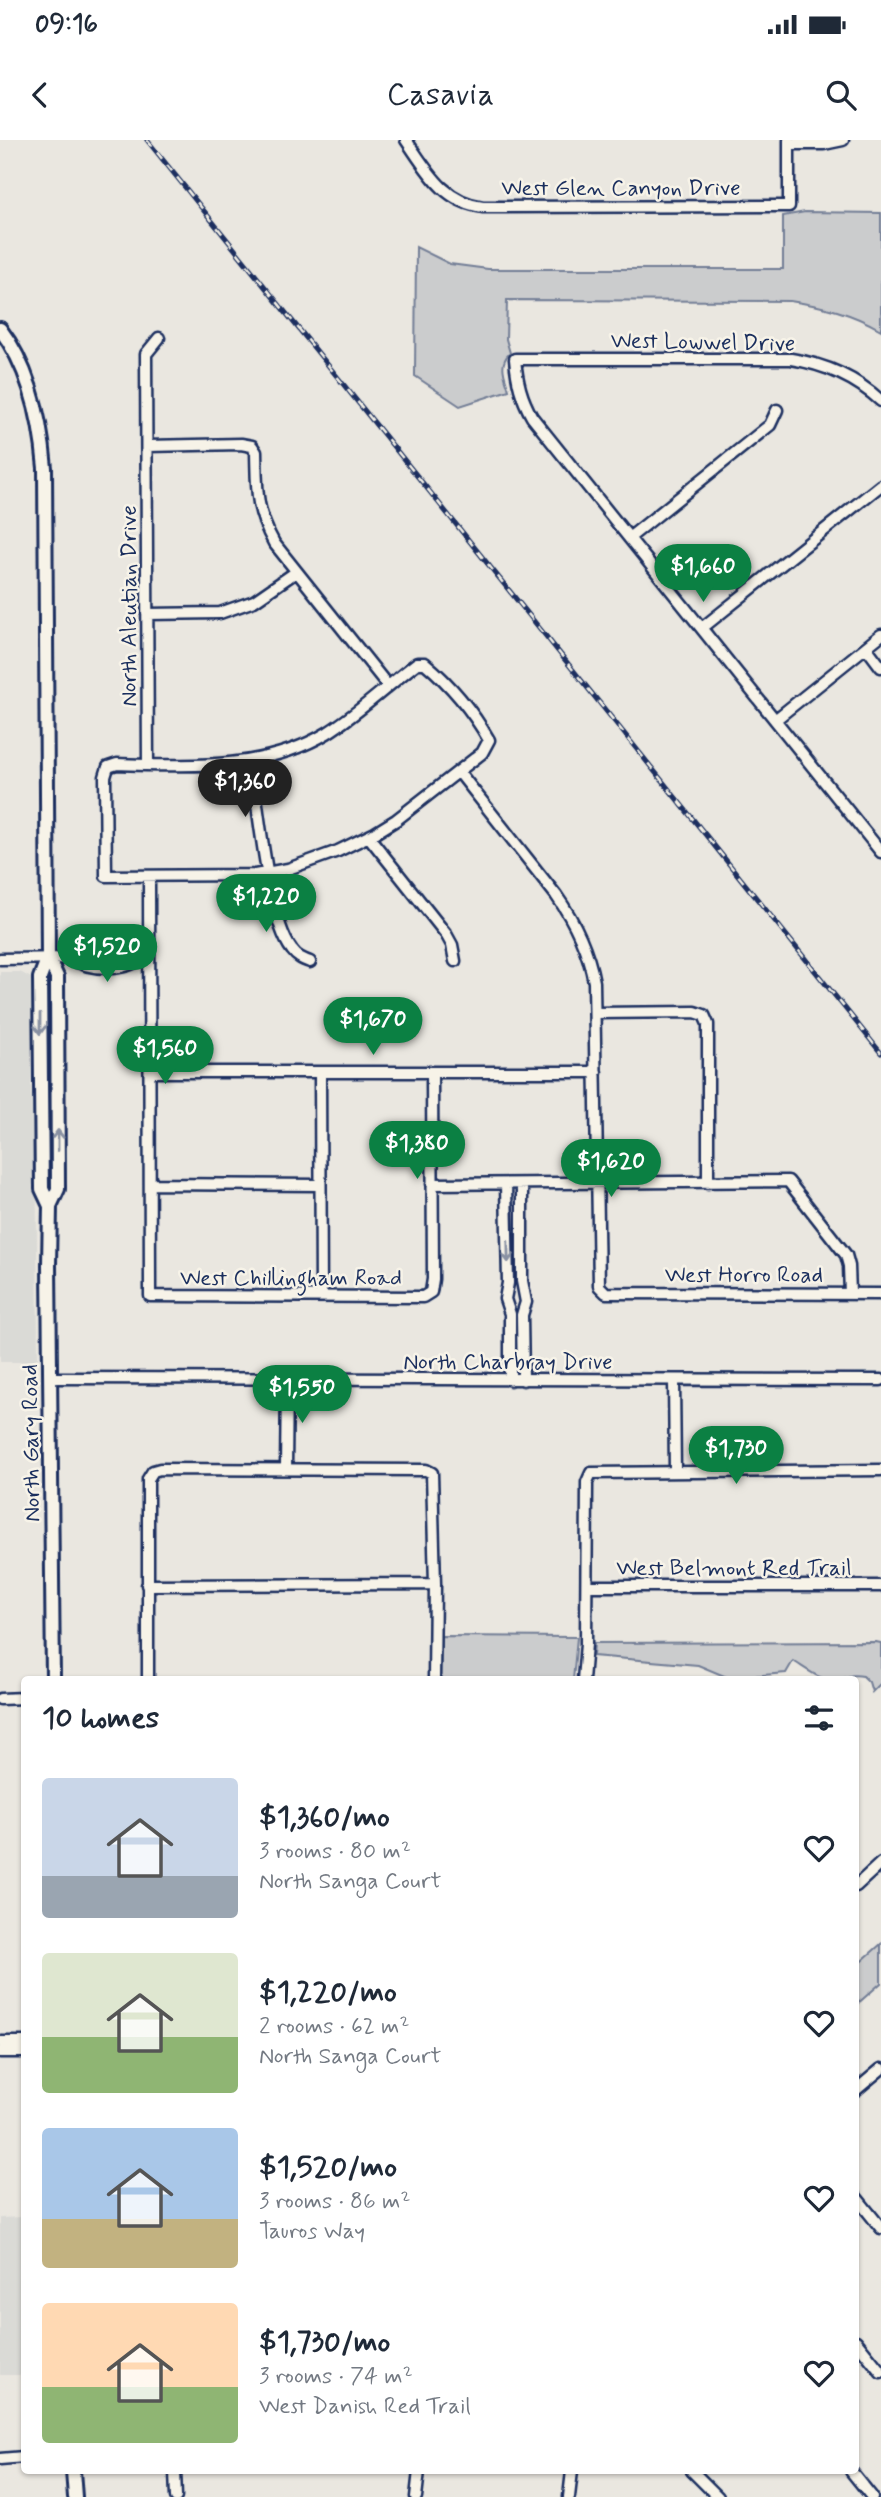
<!DOCTYPE html>
<meta charset="utf-8">
<style>
body{margin:0;font-family:Mynerve,sans-serif;background:#f2f2f3;color:#1f2937;height:100vh;display:flex;flex-direction:column;font-size:26px;white-space:nowrap}
*{box-sizing:border-box;margin:0}
p{font-size:23px;color:#747a83}
.icon{flex:none;width:38px;height:38px;fill:none;stroke:currentColor;stroke-width:2;stroke-linecap:round;stroke-linejoin:round}
.map{position:relative;flex:1;overflow:hidden}
.panel{position:absolute;left:21px;top:1536px;width:838px;height:798px;display:flex;flex-direction:column;background:#fff;border-radius:7px;box-shadow:0 2px 5px #0004}
.panel>*{flex:none}
.price{position:absolute;translate:-50% -60px;padding:0 16px;border-radius:24px;background:#0b8043;color:#fff;font-size:23px;line-height:46px;filter:drop-shadow(0 2px 4px #0008)}
.price::after{content:'';position:absolute;left:50%;top:42px;width:21px;height:16px;margin-left:-10px;background:inherit;clip-path:polygon(0 0,100% 0,50% 100%)}
.price.current{background:#222;color:#fff}
ul{padding:0;list-style:none}
li{display:flex;align-items:center;gap:21px;height:175px;padding:0 21px}
li span{display:grid;place-items:center;flex:none;width:196px;height:140px;border-radius:7px;color:#555}
li>.icon{margin-inline-start:auto}
span .icon{width:84px;height:84px;fill:#fffc;stroke-width:1}
li b{font-size:30px}
h2{display:flex;justify-content:space-between;align-items:center;height:84px;padding:0 21px;font-size:30px}
.status{display:flex;justify-content:space-between;align-items:center;height:49px;padding:0 35px;background:#fff;direction:ltr}
.status svg{height:19px;fill:currentColor}
header{display:flex;justify-content:space-between;align-items:center;height:91px;padding:0 21px;background:#fff;font-size:32px;font-weight:600}
.map>svg:first-child{display:block}
</style>
<div class="status"><b>09:16</b><svg viewBox="0 0 49 12"><path d="M0 12V9h3v3zM5 12V6h3v6zM10 12V3h3v9zM15 12V0h3v12zM26 1h20v11H26zM47 4h2v5h-2z"/></svg></div>
<header><svg class="icon" aria-label="back" viewBox="0 0 24 24"><path d="M15 5l-7 7 7 7"/></svg>Casavia<svg class="icon" aria-label="search" viewBox="0 0 24 24"><circle cx="10" cy="10" r="6"/><path d="M15 15l6 6"/></svg></header>
<div class="map">
<svg width="881" height="2357" viewBox="0 0 881 2357">
<rect width="100%" height="100%" fill="#eae7e0"/>
<filter id="ink" filterUnits="userSpaceOnUse"><feTurbulence type="fractalNoise" baseFrequency=".0143" numOctaves="2"/><feDisplacementMap in="SourceGraphic" scale="14" xChannelSelector="R" yChannelSelector="G"/><feConvolveMatrix kernelMatrix="1 2 1 2 8 2 1 2 1" color-interpolation-filters="sRGB"/></filter>
<g filter="url(#ink)">
<path fill="#dadad6" d="M0,832H20L33,839L34,843L31,910V953L36,987L38,1222H0Z
M24,2077V2235H0V2078Z"/>
<path fill="#cbcccd" stroke="#737e96" stroke-width="2" d="M805,72L881,73V190C852,173 823,166 790,161L507,160L506,199L510,213C498,224 505,236 509,250L460,266L415,236L416,107L450,124L488,129H783V76Z
M441,1496L577,1497L573,1540H440Z
M876,1502L881,1503V1543L872,1552L869,1542L863,1536C849,1533 847,1539 835,1540C822,1542 805,1528 793,1521L786,1533L729,1538L698,1525L593,1516L594,1503Z
M881,1804V1843L856,1865V1826Z"/>
<g fill="none" stroke-linecap="round" stroke-linejoin="round">
<g stroke="#1b2f5e" stroke-width="15">
<path id="minor" d="M406,0C427,30 443,62 483,67L789,66V0
M789,4H824L843,0
M881,261C856,238 824,224 791,219H515C517,241 521,258 532,277L881,712
M147,306L241,304L252,306L256,312C257,349 255,369 274,403L388,546
M629,398L770,285L777,270
M147,474L220,473L254,461L296,432
M702,488L881,345
M866,507L881,527
M417,523H425C450,544 473,572 489,600L482,613L396,680L375,693L338,711L288,729L255,735L106,736L105,637L108,627L117,624C188,626 264,631 327,593C359,573 387,546 417,523Z
M775,580L881,495
M251,621C258,663 268,780 292,810C297,817 302,819 310,822
M148,625L146,214L159,198
M459,632L556,755C575,782 588,809 594,842L599,1146L606,1153L881,1154
M369,697L446,794L452,805L455,821
M149,737L150,1156L423,1157L431,1152L433,1139L432,932
M70,818C90,831 124,832 143,817
M0,819L70,818L80,812L104,807L149,817
M595,873L695,872L704,875L708,884V1043
M150,932H596
M320,932L321,1156
M150,1044L320,1045
M432,1044L788,1041L846,1115L849,1126L850,1154
M506,1044L508,1143L505,1159L510,1174V1240
M522,1044V1141L526,1162L522,1175L523,1240
M51,1238L881,1240
M674,1240L675,1331
M286,1329L287,1240
M147,1445L435,1444
M587,1446H881
M148,1540V1339L153,1331L160,1329L426,1330L432,1333L435,1444L434,1540
M583,1540L586,1504L587,1342L591,1333L881,1330
M0,1559L24,1558
M856,1746L881,1723
M0,1902H24
M0,1912H24
M856,1950L881,1929
M856,2057L881,2088
M856,2201L881,2232
M0,2319L24,2317
M175,2331L176,2357
M692,2331L718,2357
M851,2331L872,2357
M416,2357L419,2331
M569,2357L572,2331"/>
</g>
<g stroke="#1b2f5e" stroke-width="18">
<path id="major" d="M0,189C30,228 41,281 45,328L48,817L40,838L42,1049L50,1066
M48,817L57,837L58,1049L50,1066L49,1125L53,1540
M73,2331L75,2357"/>
</g>
<use href="#minor" stroke="#f7f3e8" stroke-width="10"/>
<use href="#major" stroke="#f7f3e8" stroke-width="12"/>
<g stroke="#1b2f5e" stroke-width="5">
<path id="rail" d="M147,0L881,913"/>
</g>
<use href="#rail" stroke="#f7f3e8" stroke-width="2.5" stroke-dasharray="8" stroke-linecap="butt"/>
</g>
<defs><path id="oneway-shaft" d="M-6 0H5M1.5-3L5.5 0L1.5 3" fill="none" stroke-width="1.6" stroke-linecap="round" stroke-linejoin="round" transform="scale(1.75)"/></defs>
<g stroke="#8991a3">
<use href="#oneway-shaft" transform="translate(40 884) rotate(90)"/>
<use href="#oneway-shaft" transform="translate(58 1000) rotate(-90)"/>
<use href="#oneway-shaft" transform="translate(508 1112) rotate(89)"/>
</g>
</g>
<g text-anchor="middle" stroke-width="5" stroke-linejoin="round" paint-order="stroke">
<g font-size="23" fill="#1b2f5e" stroke="#f7f3e8">
<text x="621" y="55">West Glen Canyon Drive</text>
<text transform="translate(703 201) rotate(1)" y="8">West Lowwel Drive</text>
<text transform="translate(128 466) rotate(-90)" y="8">North Aleutian Drive</text>
<text x="744" y="1142">West Horro Road</text>
<text x="291" y="1145">West Chillingham Road</text>
<text x="508" y="1229">North Charbray Drive</text>
<text transform="translate(30 1303) rotate(-91)" y="8">North Gary Road</text>
<text x="734" y="1435">West Belmont Red Trail</text>
</g>
</g>
</svg>
<b class="price" style="left:703px;top:464px">$1,660</b>
<b class="price current" style="left:245px;top:679px">$1,360</b>
<b class="price" style="left:266px;top:794px">$1,220</b>
<b class="price" style="left:107px;top:844px">$1,520</b>
<b class="price" style="left:373px;top:917px">$1,670</b>
<b class="price" style="left:165px;top:946px">$1,560</b>
<b class="price" style="left:417px;top:1041px">$1,380</b>
<b class="price" style="left:611px;top:1059px">$1,620</b>
<b class="price" style="left:302px;top:1285px">$1,550</b>
<b class="price" style="left:736px;top:1346px">$1,730</b>
<section class="panel">
<h2>10 homes<svg class="icon" aria-label="filters" viewBox="0 0 24 24"><path d="M4 7h16M4 17h16"/><circle cx="9" cy="7" r="2"/><circle cx="15" cy="17" r="2"/></svg></h2>
<ul>
<li><span style="background:linear-gradient(#c9d6e8 70%,#9aa5b1 0)"><svg class="icon" aria-label="home" viewBox="0 0 24 24"><path d="M3 11l9-7 9 7M6 9v11h12V9"/></svg></span><div><b>$1,360/mo</b><p>3 rooms · 80 m²</p><p>North Sanga Court</p></div><svg class="icon" aria-label="heart" viewBox="0 0 24 24"><path d="M12 20l-8-8c-3-5 5-10 8-4 3-6 11-1 8 4z"/></svg></li>
<li><span style="background:linear-gradient(#dfe7d0 60%,#8fb573 0)"><svg class="icon" aria-label="home" viewBox="0 0 24 24"><path d="M3 11l9-7 9 7M6 9v11h12V9"/></svg></span><div><b>$1,220/mo</b><p>2 rooms · 62 m²</p><p>North Sanga Court</p></div><svg class="icon" aria-label="heart" viewBox="0 0 24 24"><path d="M12 20l-8-8c-3-5 5-10 8-4 3-6 11-1 8 4z"/></svg></li>
<li><span style="background:linear-gradient(#a9c7e8 65%,#c2b280 0)"><svg class="icon" aria-label="home" viewBox="0 0 24 24"><path d="M3 11l9-7 9 7M6 9v11h12V9"/></svg></span><div><b>$1,520/mo</b><p>3 rooms · 86 m²</p><p>Tauros Way</p></div><svg class="icon" aria-label="heart" viewBox="0 0 24 24"><path d="M12 20l-8-8c-3-5 5-10 8-4 3-6 11-1 8 4z"/></svg></li>
<li><span style="background:linear-gradient(#ffd9b3 60%,#8fb573 0)"><svg class="icon" aria-label="home" viewBox="0 0 24 24"><path d="M3 11l9-7 9 7M6 9v11h12V9"/></svg></span><div><b>$1,730/mo</b><p>3 rooms · 74 m²</p><p>West Danish Red Trail</p></div><svg class="icon" aria-label="heart" viewBox="0 0 24 24"><path d="M12 20l-8-8c-3-5 5-10 8-4 3-6 11-1 8 4z"/></svg></li>
</ul>
</section>
</div>
